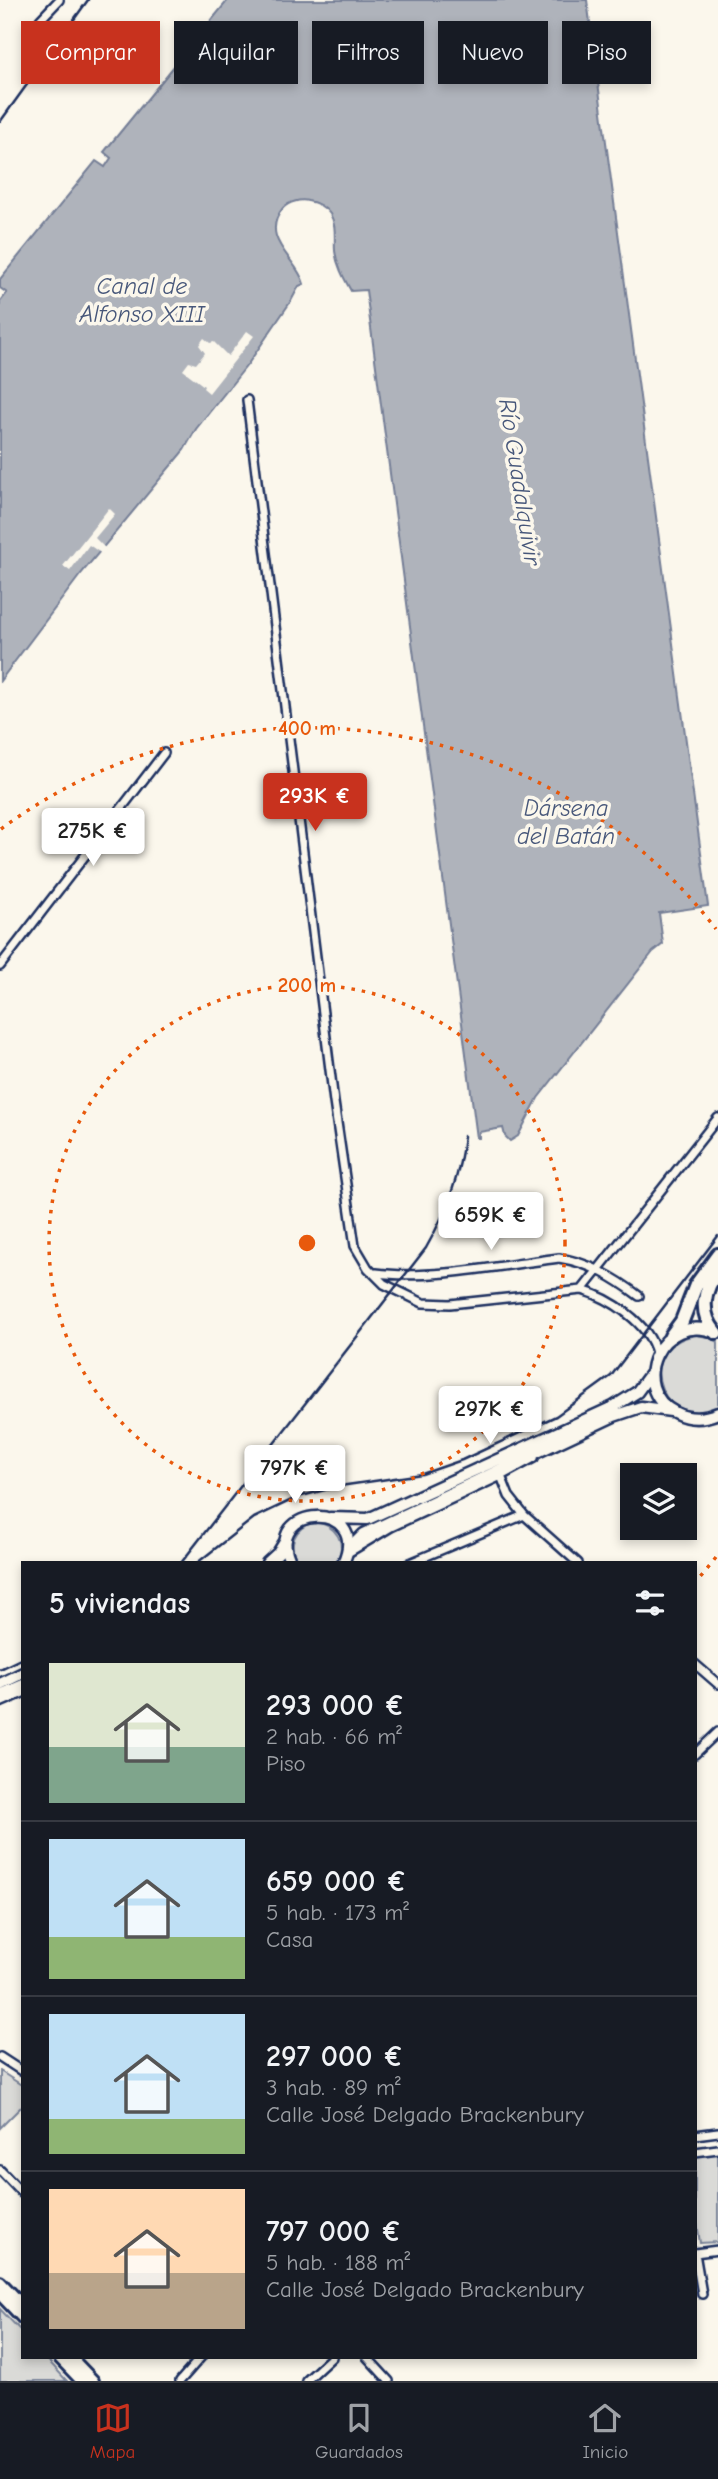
<!DOCTYPE html>
<html lang="es">
<meta charset="utf-8">
<style>
body{margin:0;font-family:"Comic Neue",sans-serif;background:#20242c;color:#f1f3f6;height:100vh;display:flex;flex-direction:column;font-size:26px;white-space:nowrap}
*{box-sizing:border-box;margin:0}
p{font-size:23px;color:#9ea1a6}
.icon{flex:none;width:38px;height:38px;fill:none;stroke:currentColor;stroke-width:2;stroke-linecap:round;stroke-linejoin:round}
.map{position:relative;flex:1;overflow:hidden}
.drawer{position:absolute;left:21px;top:1561px;width:676px;height:798px;display:flex;flex-direction:column;background:#171b24;border-radius:0px;box-shadow:0 4px 10px #0003}
.drawer>*{flex:none}
.banner{position:absolute;left:21px;top:21px;width:677px;height:63px;display:flex;gap:14px}
.tools{position:absolute;left:620px;top:1463px;display:grid;gap:14px}
.tools a{display:grid;place-items:center;width:77px;height:77px;border-radius:0px;background:#171b24;box-shadow:0 4px 10px #0003;font-size:35px}
.price{position:absolute;translate:-50% -60px;padding:0 16px;border-radius:7px;background:#fff;color:#222;font-size:23px;line-height:46px;filter:drop-shadow(0 2px 4px #0008)}
.price::after{content:'';position:absolute;left:50%;top:42px;width:21px;height:16px;margin-left:-10px;background:inherit;clip-path:polygon(0 0,100% 0,50% 100%)}
.price.active{background:#c8321e;color:#fff}
ul{padding:0;list-style:none}
li{display:flex;align-items:center;gap:21px;height:175px;padding:0 28px}
li+li{border-top:2px solid #363941}
li span{display:grid;place-items:center;flex:none;width:196px;height:140px;border-radius:0px;color:#555}
li>.icon{margin-inline-start:auto}
span .icon{width:84px;height:84px;fill:#fffc;stroke-width:1}
li b{font-size:30px}
h2{display:flex;justify-content:space-between;align-items:center;height:84px;padding:0 28px;font-size:30px}
.pill{padding:0 24px;border-radius:0px;background:#171b24;box-shadow:0 4px 10px #0003;font-size:24px;line-height:63px}
.pill.active{background:#c8321e;color:#fff}
.tabs{display:flex;justify-content:space-around;align-items:center;height:98px;border-top:2px solid #363941;background:#171b24;font-size:19px;color:#9ea1a6}
.tabs a{display:grid;justify-items:center;gap:4px}
.tabs .active{color:#c8321e}
.map>svg:first-child{display:block}
</style>
<div class="map">
<svg width="718" height="2381" viewBox="0 0 718 2381">
<rect width="100%" height="100%" fill="#fbf7ec"/>
<filter id="ink" filterUnits="userSpaceOnUse"><feTurbulence type="fractalNoise" baseFrequency=".0143" numOctaves="2"/><feDisplacementMap in="SourceGraphic" scale="14" xChannelSelector="R" yChannelSelector="G"/><feConvolveMatrix kernelMatrix="1 2 1 2 8 2 1 2 1" color-interpolation-filters="sRGB"/></filter>
<g filter="url(#ink)">
<path fill="#dadad7" stroke="#7a849a" stroke-width="2" d="M695,1335L709,1337L718,1342V1407C669,1439 625,1350 695,1335Z
M314,1522C336,1524 349,1544 335,1563H298C287,1544 294,1528 314,1522Z
M0,2071L23,2086V2105L0,2128Z
M713,2150L718,2153V2242L700,2243L695,2210V2157Z
M0,2309L23,2333V2357H45L67,2381H0Z"/>
<path fill="#afb3bb" stroke="#747e96" stroke-width="2" d="M228,0H587L708,906L659,913L663,944L653,952L538,1098L518,1136L510,1141L505,1136L503,1128L479,1132V1138H477L366,290L351,291C344,278 337,266 335,251C334,239 337,225 330,214C325,207 316,202 308,201C300,199 289,202 283,208C258,239 298,259 304,284L299,286L291,301L248,364L196,429L184,450L80,575L0,681V302L7,293L0,288V279L96,161L105,167L111,158L104,152Z"/>
<path fill="#fbf7ec" d="M247,331L254,336L209,393L203,388L204,386L183,370L189,362L196,364L205,353L199,345L204,338L210,343L214,342L228,356Z
M109,508L115,514L95,538L106,549L102,554L89,545L70,571L63,566Z"/>
<g fill="none" stroke-linecap="round" stroke-linejoin="round">
<g stroke="#1b2f5e" stroke-width="12">
<path id="minor" d="M40,20L59,0
M247,400L334,1102L355,1246L368,1268L384,1284L423,1303L450,1304L582,1290C610,1298 649,1323 656,1353
M0,966L164,753
M376,1273C431,1280 503,1265 559,1258C590,1263 614,1277 639,1296
M582,1290L718,1118
M501,1476L534,1458
M351,1551L391,1527L501,1476L509,1496L524,1515
M410,1563L524,1515L578,1563
M695,1664L718,1684
M0,1703L23,1693
M695,1754L718,1732
M0,2057L23,2072
M695,2135L718,2132
M695,2152L718,2149
M0,2170L23,2194
M695,2253L702,2294
M695,2253L718,2250
M367,2357L389,2381
M180,2381L201,2357
M306,2381L332,2357"/>
</g>
<g stroke="#1b2f5e" stroke-width="15">
<path id="secondary" d="M717,1333C661,1309 625,1388 676,1413C690,1420 704,1419 718,1413
M330,1518L368,1519L613,1407L637,1392L651,1373
M348,1550L364,1534L614,1416L641,1407L671,1411
M267,1563L278,1553L286,1540
M291,1563C260,1503 373,1500 343,1563
M0,1684L23,1673
M0,1695L23,1685"/>
</g>
<g stroke="#1b2f5e" stroke-width="16">
<path id="primary" d="M0,2282L23,2306
M0,2294L23,2318
M59,2357L82,2381
M70,2357L93,2381"/>
</g>
<g stroke="#1b2f5e" stroke-width="18">
<path id="trunk" d="M715,1332C699,1313 703,1290 718,1271
M671,1336L682,1321L696,1285L718,1255"/>
</g>
<use href="#minor" stroke="#fbf7ec" stroke-width="7"/>
<use href="#secondary" stroke="#fbf7ec" stroke-width="10"/>
<use href="#primary" stroke="#fbf7ec" stroke-width="10"/>
<use href="#trunk" stroke="#fbf7ec" stroke-width="12"/>
<path stroke="#1b2f5e" stroke-width="2.5" d="M0,122L88,0
M181,1563L426,1248C446,1213 460,1177 464,1136
M197,1563L254,1518L298,1497L340,1486L422,1474L462,1460L556,1416L611,1376L718,1236
M0,1669L23,1658"/>
</g>
</g>
<g fill="none" stroke="#e8590c" stroke-width="3.5" stroke-dasharray="3.5 7">
<circle cx="307" cy="1243" r="258"/>
<path d="M716 1557A515 515 0 0 1 696 1581M1 829A515 515 0 0 1 716 929"/>
</g>
<g text-anchor="middle" stroke-width="7" stroke-linejoin="round" paint-order="stroke">
<g font-size="24" font-style="italic" fill="#47577a" stroke="#fbf7ec">
<text x="142" y="294">Canal de<tspan x="142" dy="28">Alfonso XIII</tspan></text>
<text transform="translate(520 482) rotate(81)" y="8">Río Guadalquivir</text>
<text x="566" y="816">Dársena<tspan x="566" dy="28">del Batán</tspan></text>
</g>
</g>
<circle cx="307" cy="1243" r="10" fill="#e8590c" stroke="#fbf7ec" stroke-width="3.5"/>
<g font-size="21" text-anchor="middle" font-weight="bold" fill="#e8590c" stroke="#fbf7ec" stroke-width="7" stroke-linejoin="round" paint-order="stroke">
<text x="307" y="735">400 m</text>
<text x="307" y="992">200 m</text>
</g>
</svg>
<div class="tools">
<a><svg class="icon" aria-label="layers" viewBox="0 0 24 24"><path d="M12 4l9 5-9 5-9-5zM3 14l9 5 9-5"/></svg></a>
</div>
<b class="price active" style="left:315px;top:833px">293K €</b>
<b class="price" style="left:93px;top:868px">275K €</b>
<b class="price" style="left:491px;top:1252px">659K €</b>
<b class="price" style="left:490px;top:1446px">297K €</b>
<b class="price" style="left:295px;top:1505px">797K €</b>
<div class="banner">
<a class="pill active">Comprar</a>
<a class="pill">Alquilar</a>
<a class="pill">Filtros</a>
<a class="pill">Nuevo</a>
<a class="pill">Piso</a>
</div>
<section class="drawer">
<h2>5 viviendas<svg class="icon" aria-label="filters" viewBox="0 0 24 24"><path d="M4 7h16M4 17h16"/><circle cx="9" cy="7" r="2"/><circle cx="15" cy="17" r="2"/></svg></h2>
<ul>
<li><span style="background:linear-gradient(#dfe7d0 60%,#7fa58c 0)"><svg class="icon" aria-label="home" viewBox="0 0 24 24"><path d="M3 11l9-7 9 7M6 9v11h12V9"/></svg></span><div><b>293 000 €</b><p>2 hab. · 66 m²</p><p>Piso</p></div></li>
<li><span style="background:linear-gradient(#bfe0f5 70%,#8fb573 0)"><svg class="icon" aria-label="home" viewBox="0 0 24 24"><path d="M3 11l9-7 9 7M6 9v11h12V9"/></svg></span><div><b>659 000 €</b><p>5 hab. · 173 m²</p><p>Casa</p></div></li>
<li><span style="background:linear-gradient(#bfe0f5 75%,#8fb573 0)"><svg class="icon" aria-label="home" viewBox="0 0 24 24"><path d="M3 11l9-7 9 7M6 9v11h12V9"/></svg></span><div><b>297 000 €</b><p>3 hab. · 89 m²</p><p>Calle José Delgado Brackenbury</p></div></li>
<li><span style="background:linear-gradient(#ffd9b3 60%,#b9a48a 0)"><svg class="icon" aria-label="home" viewBox="0 0 24 24"><path d="M3 11l9-7 9 7M6 9v11h12V9"/></svg></span><div><b>797 000 €</b><p>5 hab. · 188 m²</p><p>Calle José Delgado Brackenbury</p></div></li>
</ul>
</section>
</div>
<nav class="tabs">
<a class="active"><svg class="icon" aria-label="map" viewBox="0 0 24 24"><path d="M3 6l6-2 6 2 6-2v14l-6 2-6-2-6 2zM9 4v14M15 6v14"/></svg>Mapa</a>
<a><svg class="icon" aria-label="saved" viewBox="0 0 24 24"><path d="M7 4h10v16l-5-4-5 4z"/></svg>Guardados</a>
<a><svg class="icon" aria-label="home" viewBox="0 0 24 24"><path d="M3 11l9-7 9 7M6 9v11h12V9"/></svg>Inicio</a>
</nav>
